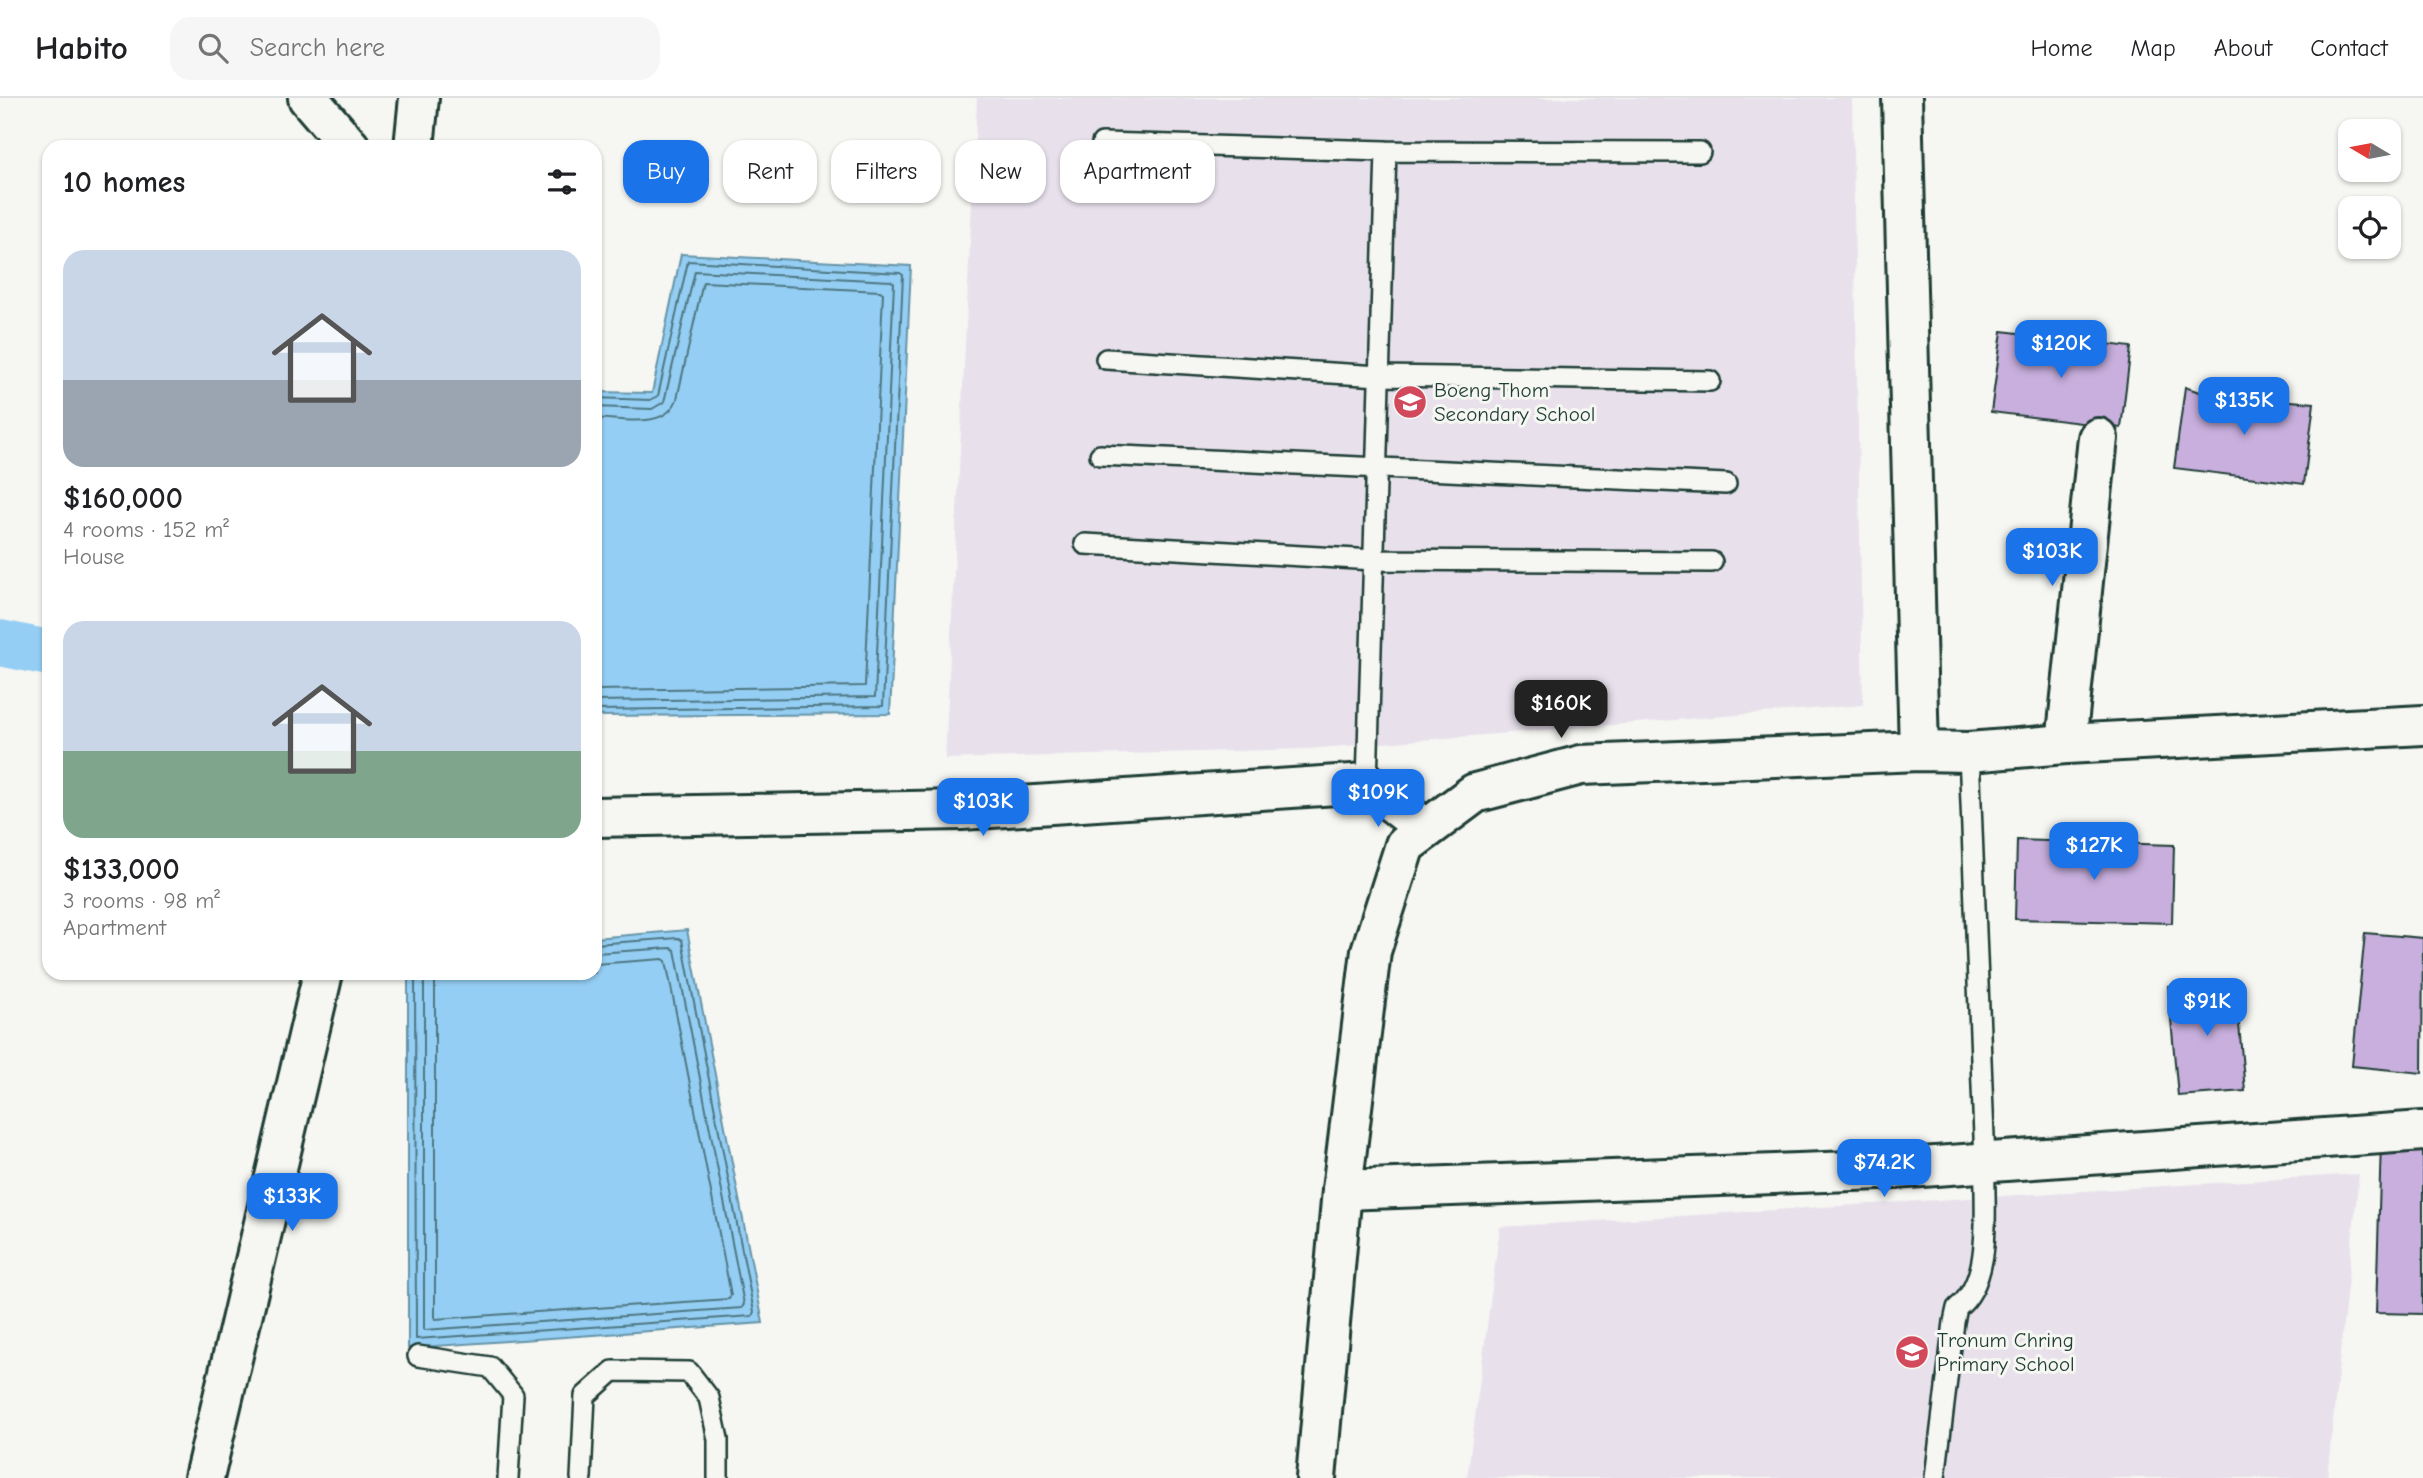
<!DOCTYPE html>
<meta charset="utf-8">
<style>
body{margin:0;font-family:"Comic Neue",sans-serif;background:#f6f6f6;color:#202124;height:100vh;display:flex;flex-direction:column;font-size:26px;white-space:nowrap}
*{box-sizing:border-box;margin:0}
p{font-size:23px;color:#757577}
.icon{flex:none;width:38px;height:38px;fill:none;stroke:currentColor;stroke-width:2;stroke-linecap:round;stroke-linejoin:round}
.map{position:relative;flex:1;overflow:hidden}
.side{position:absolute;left:42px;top:42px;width:560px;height:840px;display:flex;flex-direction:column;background:#fff;border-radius:21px;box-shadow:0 2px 5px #0004}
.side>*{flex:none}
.top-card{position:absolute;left:623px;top:42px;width:665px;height:63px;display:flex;gap:14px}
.needle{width:46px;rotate:280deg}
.buttons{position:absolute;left:2338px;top:21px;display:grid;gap:14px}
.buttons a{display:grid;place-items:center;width:63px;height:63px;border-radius:14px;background:#fff;box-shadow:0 2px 5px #0004;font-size:35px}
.price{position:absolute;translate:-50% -60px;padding:0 16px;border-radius:14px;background:#1a73e8;color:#fff;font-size:23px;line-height:46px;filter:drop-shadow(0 2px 4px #0008)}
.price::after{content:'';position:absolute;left:50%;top:42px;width:21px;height:16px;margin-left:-10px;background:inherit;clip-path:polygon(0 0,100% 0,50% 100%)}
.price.on{background:#222;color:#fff}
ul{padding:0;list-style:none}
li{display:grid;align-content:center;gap:14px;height:371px;padding:0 21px}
li span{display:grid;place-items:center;height:217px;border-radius:21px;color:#555}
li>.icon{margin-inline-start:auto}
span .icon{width:126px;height:126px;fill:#fffc;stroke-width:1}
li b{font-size:30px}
h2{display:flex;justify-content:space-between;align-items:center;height:84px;padding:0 21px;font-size:30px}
.tag{padding:0 24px;border-radius:21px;background:#fff;box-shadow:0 2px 5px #0004;font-size:24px;line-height:63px}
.tag.on{background:#1a73e8;color:#fff}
header{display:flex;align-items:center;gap:42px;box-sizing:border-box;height:98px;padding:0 35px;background:#fff;border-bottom:2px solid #e0e0e0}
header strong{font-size:33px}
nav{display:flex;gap:38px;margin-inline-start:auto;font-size:24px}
.search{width:490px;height:63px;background:#f6f6f6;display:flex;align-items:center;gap:18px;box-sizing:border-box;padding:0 24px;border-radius:21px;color:#757577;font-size:26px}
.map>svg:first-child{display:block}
</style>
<header>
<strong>Habito</strong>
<div class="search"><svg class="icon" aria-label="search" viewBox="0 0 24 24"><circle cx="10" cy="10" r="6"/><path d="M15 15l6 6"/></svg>Search here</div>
<nav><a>Home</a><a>Map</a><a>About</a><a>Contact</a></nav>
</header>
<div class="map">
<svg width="2423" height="1380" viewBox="0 0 2423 1380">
<rect width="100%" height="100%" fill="#f6f6f2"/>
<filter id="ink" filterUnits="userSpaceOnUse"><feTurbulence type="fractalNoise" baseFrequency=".0143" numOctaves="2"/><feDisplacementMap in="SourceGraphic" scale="14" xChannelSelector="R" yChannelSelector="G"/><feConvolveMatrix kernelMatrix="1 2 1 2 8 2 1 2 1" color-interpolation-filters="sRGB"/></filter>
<g filter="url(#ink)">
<path fill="#e8e1ec" d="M977,0H1852L1863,607L1307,651L945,661Z
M2359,1076L2327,1380H1467L1500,1129Z"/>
<path fill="#95cef4" stroke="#6694a7" stroke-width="2" d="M681,156L911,168L890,616L595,618V294L652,295Z
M687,832L763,1225L408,1250V875H595V840Z"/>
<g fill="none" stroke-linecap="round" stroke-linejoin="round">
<path stroke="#4e7781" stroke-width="2" d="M595,300L650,302L658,298L688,163L900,175L903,177L883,608L595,612
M595,309L652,311L664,304L695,173L891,183L894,185L875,599L595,603
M595,320C622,321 666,332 677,301L703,184L880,193L883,195L865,588L595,592
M415,875L416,1241L752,1218L754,1214L682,842L678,840L595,846
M424,875V1232L742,1210L744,1206L675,852L671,850L595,855
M435,875V1221L729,1201L731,1197L666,863L663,861L595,866"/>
<path stroke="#95cef4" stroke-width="46" d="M0,545L49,555"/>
</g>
<path fill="#c8afde" stroke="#1f3d34" stroke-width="2" d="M2002,233L2131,249L2121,330L1991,314Z
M2185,289L2205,296L2314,305L2304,386L2174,370Z
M2017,742L2174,747L2172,825L2015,821Z
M2365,835L2423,840L2422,975L2352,968Z
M2235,882L2245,993L2178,998L2168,888Z
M2381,1043L2423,1044V1216L2376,1215Z"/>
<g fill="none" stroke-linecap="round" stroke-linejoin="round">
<g stroke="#1f3d34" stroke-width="24">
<path id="service" d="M1102,45L1386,53L1700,54
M1106,261L1380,278L1710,283
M1100,357L1726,386
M1085,446L1375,462L1712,464
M1367,685L1386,53
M418,1258L490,1269L513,1297L508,1380
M581,1380L585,1298L613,1273L689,1274L709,1300L718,1341V1380
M1935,1380L1954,1224L1957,1210C1995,1181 1983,1107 1985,1064L1969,654"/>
</g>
<g stroke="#1f3d34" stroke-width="44">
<path id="minor" d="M308,0L350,49
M1902,0L1919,653
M414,49L419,0
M2066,646L2098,340
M595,719L961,712L1367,685L1426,731
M1342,1092L1880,1072L2423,1033
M204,1380L323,875"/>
</g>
<g stroke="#1f3d34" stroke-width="44">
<path id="secondary" d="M1316,1380L1342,1092L1371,853L1405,747L1475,695L1581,667L1919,653L1969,654L2066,646L2423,627"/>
</g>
<use href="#service" stroke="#f6f6f2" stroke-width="19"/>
<use href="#minor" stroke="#f6f6f2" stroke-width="38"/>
<use href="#secondary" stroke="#f6f6f2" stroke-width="38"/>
</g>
</g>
<defs>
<g id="school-disc" transform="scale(1.75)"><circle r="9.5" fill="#d1495b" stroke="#f6f6f2"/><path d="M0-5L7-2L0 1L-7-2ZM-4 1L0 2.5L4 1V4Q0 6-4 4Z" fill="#fff"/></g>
</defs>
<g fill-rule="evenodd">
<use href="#school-disc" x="1410" y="304"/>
<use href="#school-disc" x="1912" y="1254"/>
</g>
<g text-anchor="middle" stroke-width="6" stroke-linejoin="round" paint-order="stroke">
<g font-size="21" fill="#1f3d34" stroke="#f6f6f2" text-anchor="start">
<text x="1434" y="299">Boeng Thom<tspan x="1434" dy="24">Secondary School</tspan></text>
<text x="1937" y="1249">Tronum Chring<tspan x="1937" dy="24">Primary School</tspan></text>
</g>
</g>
</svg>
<div class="buttons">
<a><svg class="needle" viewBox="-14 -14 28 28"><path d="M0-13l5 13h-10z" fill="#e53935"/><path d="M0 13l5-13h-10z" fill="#757577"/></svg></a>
<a><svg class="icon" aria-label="locate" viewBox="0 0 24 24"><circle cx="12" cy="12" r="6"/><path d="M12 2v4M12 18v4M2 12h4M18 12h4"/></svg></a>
</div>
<b class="price" style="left:2061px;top:282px">$120K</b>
<b class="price" style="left:2244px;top:339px">$135K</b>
<b class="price" style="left:2052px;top:490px">$103K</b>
<b class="price on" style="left:1561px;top:642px">$160K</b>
<b class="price" style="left:1378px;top:731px">$109K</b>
<b class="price" style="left:983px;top:740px">$103K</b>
<b class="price" style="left:2094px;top:784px">$127K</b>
<b class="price" style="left:2207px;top:940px">$91K</b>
<b class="price" style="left:1884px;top:1101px">$74.2K</b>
<b class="price" style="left:292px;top:1135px">$133K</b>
<div class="top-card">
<a class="tag on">Buy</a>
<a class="tag">Rent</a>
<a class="tag">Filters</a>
<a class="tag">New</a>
<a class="tag">Apartment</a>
</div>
<section class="side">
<h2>10 homes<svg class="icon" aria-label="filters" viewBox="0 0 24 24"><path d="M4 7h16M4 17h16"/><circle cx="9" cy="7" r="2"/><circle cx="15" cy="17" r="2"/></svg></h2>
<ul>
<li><span style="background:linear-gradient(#c9d6e8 60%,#9aa5b1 0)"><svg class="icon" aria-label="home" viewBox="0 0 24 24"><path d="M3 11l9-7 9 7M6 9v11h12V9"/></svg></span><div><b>$160,000</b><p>4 rooms · 152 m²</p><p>House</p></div></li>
<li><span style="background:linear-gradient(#c9d6e8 60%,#7fa58c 0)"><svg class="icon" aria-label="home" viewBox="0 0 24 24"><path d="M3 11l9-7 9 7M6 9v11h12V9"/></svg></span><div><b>$133,000</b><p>3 rooms · 98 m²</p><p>Apartment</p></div></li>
</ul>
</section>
</div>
